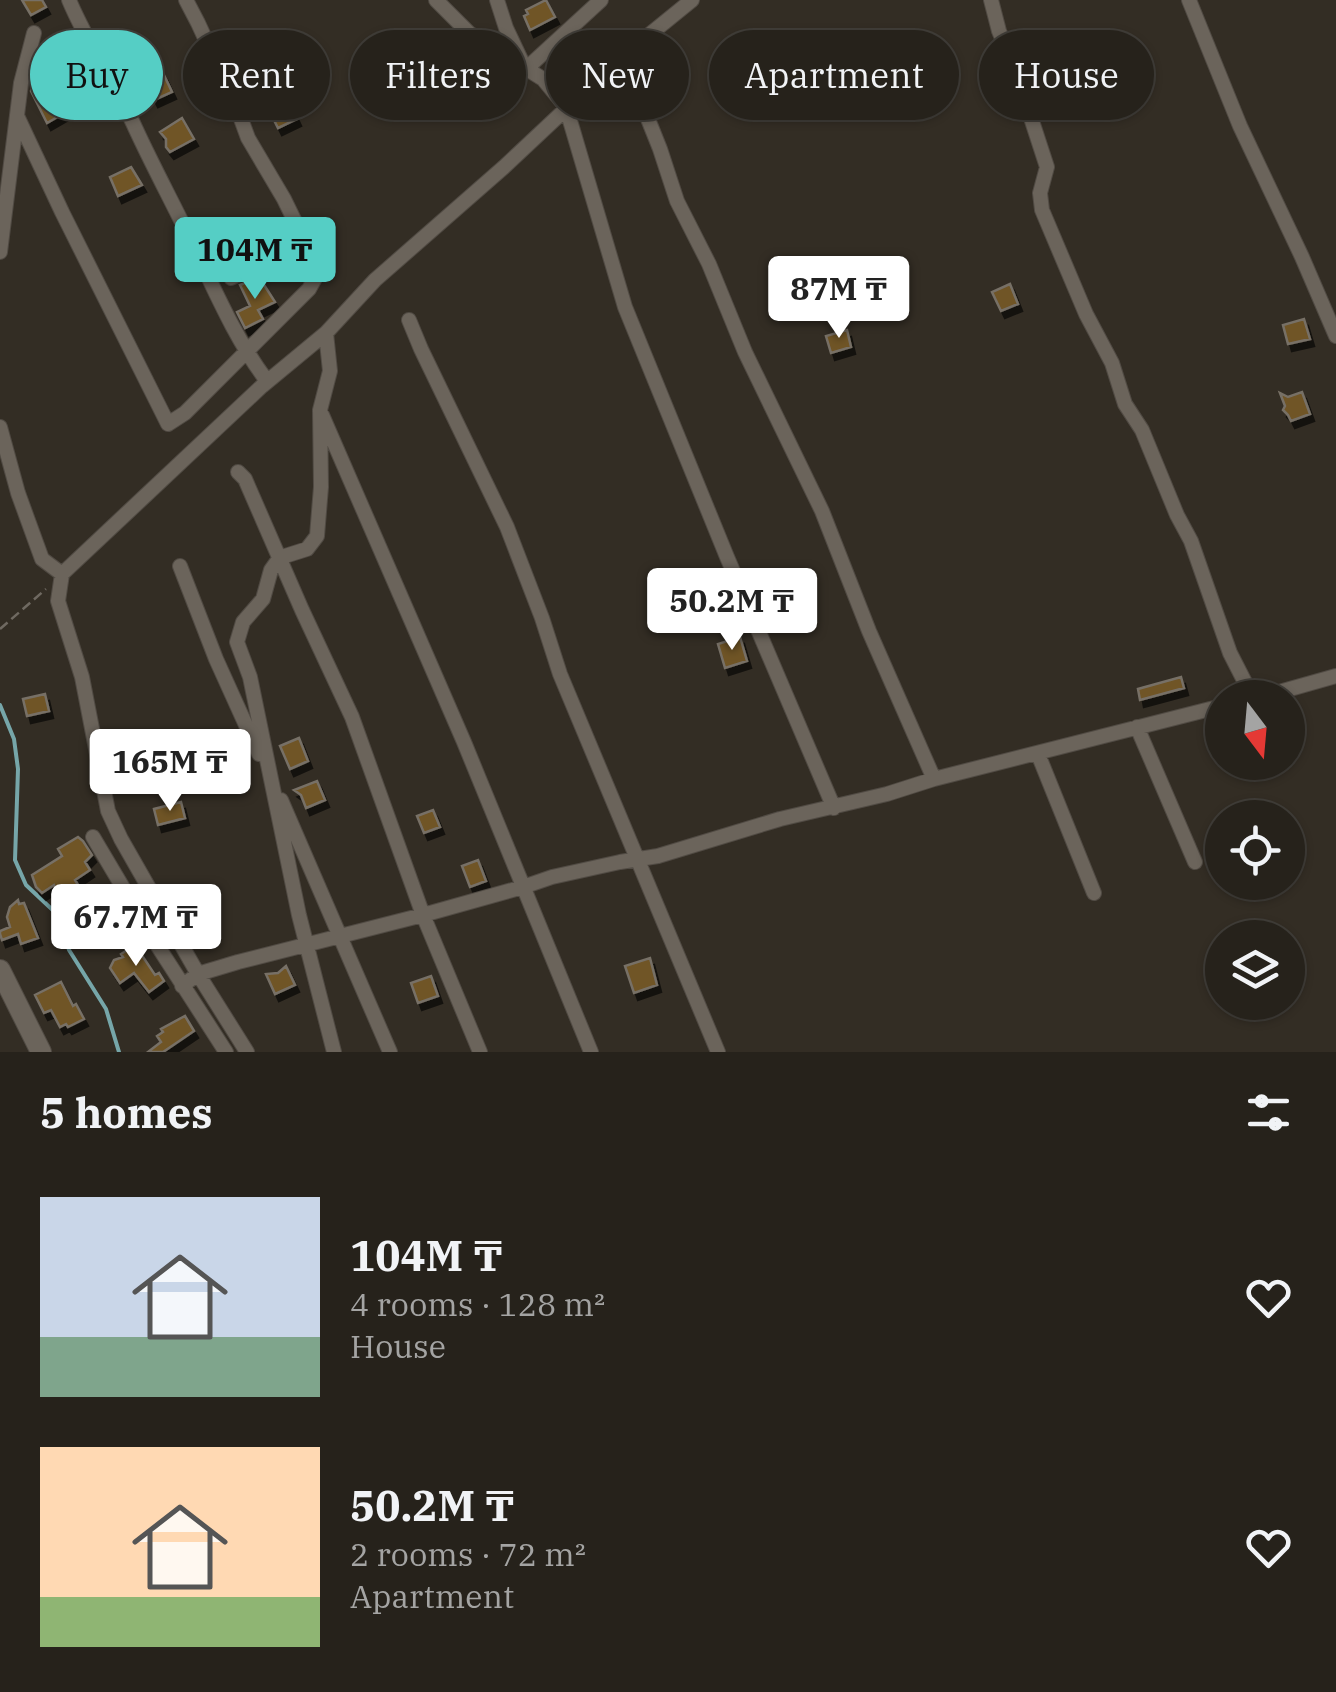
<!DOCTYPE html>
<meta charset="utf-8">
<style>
body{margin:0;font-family:"IBM Plex Serif",serif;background:#322f28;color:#f1f3f6;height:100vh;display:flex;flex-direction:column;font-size:38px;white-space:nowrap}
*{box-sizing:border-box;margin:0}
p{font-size:32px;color:#a4a4a3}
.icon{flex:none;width:55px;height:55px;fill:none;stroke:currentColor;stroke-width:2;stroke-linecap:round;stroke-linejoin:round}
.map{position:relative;height:1052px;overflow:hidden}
.drawer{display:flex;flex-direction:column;background:#26221b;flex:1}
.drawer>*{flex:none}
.hud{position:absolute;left:30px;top:30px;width:1278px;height:90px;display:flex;gap:20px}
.needle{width:65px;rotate:164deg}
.controls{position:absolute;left:1205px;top:680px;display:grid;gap:20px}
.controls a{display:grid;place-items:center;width:100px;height:100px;border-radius:50%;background:#26221b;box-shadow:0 2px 8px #0004,0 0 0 2px #423f3a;font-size:50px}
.price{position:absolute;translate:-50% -85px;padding:0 22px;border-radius:10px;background:#fff;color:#222;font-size:32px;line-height:65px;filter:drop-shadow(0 2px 5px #0008)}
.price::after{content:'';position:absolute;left:50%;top:60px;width:30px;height:22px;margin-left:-15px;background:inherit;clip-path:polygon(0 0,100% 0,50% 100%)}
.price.active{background:#55cec5;color:#111}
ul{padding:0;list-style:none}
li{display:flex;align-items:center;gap:30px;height:250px;padding:0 40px}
li span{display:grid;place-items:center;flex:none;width:280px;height:200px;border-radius:0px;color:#555}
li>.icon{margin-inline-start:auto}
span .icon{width:120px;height:120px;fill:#fffc;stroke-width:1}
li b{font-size:42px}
h2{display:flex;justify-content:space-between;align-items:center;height:120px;padding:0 40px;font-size:42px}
.tag{padding:0 35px;border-radius:45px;background:#26221b;box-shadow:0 2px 8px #0004,0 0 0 2px #423f3a;font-size:35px;line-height:90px}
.tag.active{background:#55cec5;color:#111}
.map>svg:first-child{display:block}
</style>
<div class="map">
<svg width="1336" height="1052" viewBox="0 0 1336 1052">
<defs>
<filter id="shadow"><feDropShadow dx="4" dy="7" stdDeviation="0" flood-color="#0009"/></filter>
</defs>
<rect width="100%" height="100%" fill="#332d24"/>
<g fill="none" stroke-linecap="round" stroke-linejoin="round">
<path stroke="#76a6a9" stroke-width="4" d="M0,705L14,739L18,769L15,860L26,885L58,915L69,950L106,1009L119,1052"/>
</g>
<path fill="#6f5426" stroke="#777066" stroke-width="2.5" filter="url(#shadow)" d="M22,0H42L46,7L31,15Z
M546,0L555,17L530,30L524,16L528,14L526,10Z
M254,42L262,59L250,64L242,48Z
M41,71L53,92L55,91L66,112L47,123L31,91L34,75Z
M163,73L172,92L154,100L145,81Z
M287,98L297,119L278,128L268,108Z
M182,118L194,139L170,152L166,147V139L160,132Z
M131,167L142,185L118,196L110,177Z
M269,234L273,247L257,254L251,242Z
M259,277L275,302L258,310L263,319L245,328L237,312L250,306L240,285Z
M1010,284L1018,304L1001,311L992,292Z
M1304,319L1310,339L1288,344L1283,325Z
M847,330L851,347L831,353L826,336Z
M1302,392L1310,414L1291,421L1288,415L1283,410L1285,406L1280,393L1288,397Z
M740,637L747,661L725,668L718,644Z
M1181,677L1184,688L1140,700L1138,689Z
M45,694L49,711L27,716L23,699Z
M299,738L308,761L290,769L280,746Z
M317,781L325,800L306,808L301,795L294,790Z
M181,802L185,818L158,825L154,809Z
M433,810L440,827L424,833L417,816Z
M78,837L83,841L92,855L85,862L90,870L75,880L86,898L67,909L54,885L42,893L36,887L32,875L62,856L58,849Z
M478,860L486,881L470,887L462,866Z
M18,900L19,904L24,903L38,938L21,944L18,934L2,940L0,934V931L10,927L7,917L10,907Z
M135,945L155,975L159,973L164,981L149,992L134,973L120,983L110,968L114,960L123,957L121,954Z
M650,958L657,985L634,993L625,966Z
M286,966L295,985L275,994L266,974L278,973Z
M431,976L438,996L418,1003L411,983Z
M61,982L73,1006L76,1004L84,1019L68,1027L66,1024L60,1027L51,1010L44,1013L35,995Z
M185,1016L194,1031L163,1052H148L161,1042L157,1036L163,1032L161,1029Z"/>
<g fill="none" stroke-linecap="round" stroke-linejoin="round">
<g stroke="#514b44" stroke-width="16">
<path id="street" d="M69,0C87,43 113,81 133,123C152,165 174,205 194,247C216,293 236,340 267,381
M436,0L469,33L543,79L566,107L625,307L727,557L834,808
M497,0L506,28L523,64
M991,0L999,31L1015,69L1047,167L1040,193L1042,210L1086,314L1112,363L1125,404L1142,430L1177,515L1191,541L1230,653L1253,698
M1189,0L1240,126L1302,257L1336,336
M617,61L634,84L660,149L677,201L709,264L745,352L822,511L869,631L934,779
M527,68L601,0
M18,118L62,212L168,424L185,413L309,289L319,271L284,199L248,138L237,108L198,23L186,0
M0,252L21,83L34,33
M231,278L305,244
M409,320L421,349L507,527L542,618L560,674L718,1052
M326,333L330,371L320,410L321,487L317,536L307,549L285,556L276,563L271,570L263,599L243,622L237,642L250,677L299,915L334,1052
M322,415L464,742L591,1052
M0,427L18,493L42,559L62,574
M238,472L245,479L302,610L352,717L423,915L480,1052
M180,566L216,659L259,754
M1258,698L1336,676
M1137,727L1195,862
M1038,754L1094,893
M281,800L390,1052
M93,837L157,945L226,1052
M182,986L198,974L238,962L423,915L523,887L552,877L620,862L658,856L780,819L887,794L934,779L1222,706
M247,1052L198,974L121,839L108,811L82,677L58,601L62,574L262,386L326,333L375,280L504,167L617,61L692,0"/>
</g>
<g stroke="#514b44" stroke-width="22">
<path id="secondary" d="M0,970L41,1052"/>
</g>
<path stroke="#6f6961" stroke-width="2.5" stroke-dasharray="10 5" stroke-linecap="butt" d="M0,629L46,589"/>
<use href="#street" stroke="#6b645b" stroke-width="14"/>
<use href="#secondary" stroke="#6b645b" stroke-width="20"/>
</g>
</svg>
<div class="controls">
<a><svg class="needle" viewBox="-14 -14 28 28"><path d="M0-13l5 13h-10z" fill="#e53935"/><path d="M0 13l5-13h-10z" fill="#a4a4a3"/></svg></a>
<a><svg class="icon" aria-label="locate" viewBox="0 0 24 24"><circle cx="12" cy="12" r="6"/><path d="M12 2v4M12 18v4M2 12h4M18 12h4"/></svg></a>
<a><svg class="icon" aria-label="layers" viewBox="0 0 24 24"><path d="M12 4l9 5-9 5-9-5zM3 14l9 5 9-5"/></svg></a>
</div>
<b class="price active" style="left:255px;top:302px">104M ₸</b>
<b class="price" style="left:839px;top:341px">87M ₸</b>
<b class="price" style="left:732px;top:653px">50.2M ₸</b>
<b class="price" style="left:170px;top:814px">165M ₸</b>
<b class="price" style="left:136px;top:969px">67.7M ₸</b>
<div class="hud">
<a class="tag active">Buy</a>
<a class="tag">Rent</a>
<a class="tag">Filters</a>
<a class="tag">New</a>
<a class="tag">Apartment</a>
<a class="tag">House</a>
</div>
</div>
<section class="drawer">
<h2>5 homes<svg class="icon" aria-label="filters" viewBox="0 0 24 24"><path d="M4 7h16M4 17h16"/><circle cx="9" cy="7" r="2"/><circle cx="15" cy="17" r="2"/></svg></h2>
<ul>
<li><span style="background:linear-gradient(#c9d6e8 70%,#7fa58c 0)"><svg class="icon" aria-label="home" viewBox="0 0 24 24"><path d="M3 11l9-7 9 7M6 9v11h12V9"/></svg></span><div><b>104M ₸</b><p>4 rooms · 128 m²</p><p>House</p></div><svg class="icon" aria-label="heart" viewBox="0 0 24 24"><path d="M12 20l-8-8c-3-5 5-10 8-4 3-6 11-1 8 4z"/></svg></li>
<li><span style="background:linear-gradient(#ffd9b3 75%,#8fb573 0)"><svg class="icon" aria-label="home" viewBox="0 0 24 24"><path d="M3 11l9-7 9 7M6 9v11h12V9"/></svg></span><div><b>50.2M ₸</b><p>2 rooms · 72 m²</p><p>Apartment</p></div><svg class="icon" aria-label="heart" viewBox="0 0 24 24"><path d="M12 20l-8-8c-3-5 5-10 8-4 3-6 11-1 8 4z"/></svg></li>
</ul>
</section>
